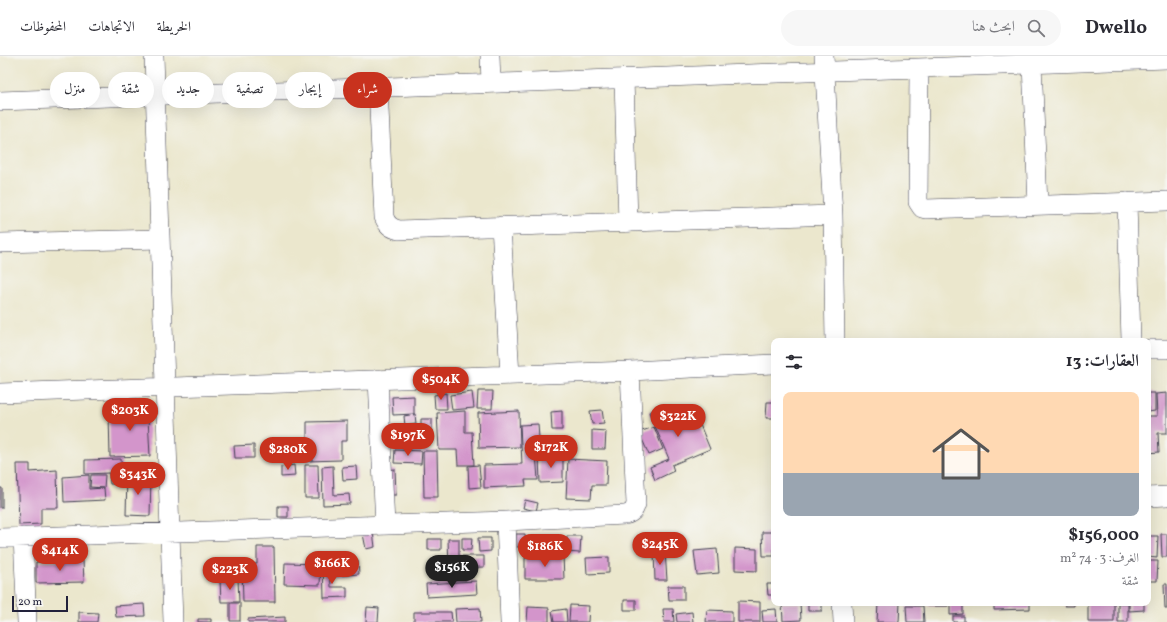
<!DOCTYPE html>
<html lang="ar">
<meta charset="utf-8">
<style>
body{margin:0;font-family:Vollkorn,Amiri,serif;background:#f7f7f7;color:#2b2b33;direction:rtl;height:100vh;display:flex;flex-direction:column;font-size:15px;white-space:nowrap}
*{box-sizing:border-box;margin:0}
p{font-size:13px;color:#7c7c81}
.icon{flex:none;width:22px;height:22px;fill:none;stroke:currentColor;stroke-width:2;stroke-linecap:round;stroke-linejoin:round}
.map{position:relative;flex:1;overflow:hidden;direction:ltr}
.side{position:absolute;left:771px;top:282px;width:380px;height:268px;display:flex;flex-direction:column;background:#fff;border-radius:8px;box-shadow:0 4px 16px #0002;direction:rtl}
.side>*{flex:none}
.top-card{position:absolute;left:12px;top:16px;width:380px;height:36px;direction:rtl;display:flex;gap:8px}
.scale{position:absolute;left:12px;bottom:10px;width:56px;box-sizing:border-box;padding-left:4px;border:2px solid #22223b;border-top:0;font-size:11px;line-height:14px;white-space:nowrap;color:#22223b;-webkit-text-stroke:3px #f6f6f2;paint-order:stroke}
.price{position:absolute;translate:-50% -34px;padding:0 9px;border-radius:14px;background:#c8321e;color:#fff;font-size:13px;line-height:26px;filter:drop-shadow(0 1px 2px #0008)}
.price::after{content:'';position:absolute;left:50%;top:24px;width:12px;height:9px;margin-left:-6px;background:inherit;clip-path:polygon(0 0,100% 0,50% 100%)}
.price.on{background:#222;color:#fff}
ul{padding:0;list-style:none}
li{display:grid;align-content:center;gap:8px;height:212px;padding:0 12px}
li span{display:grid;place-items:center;height:124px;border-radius:8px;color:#555}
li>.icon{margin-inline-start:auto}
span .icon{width:72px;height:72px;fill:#fffc;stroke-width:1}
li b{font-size:17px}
h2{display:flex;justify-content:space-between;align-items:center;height:48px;padding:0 12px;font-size:17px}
.pill{padding:0 14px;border-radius:18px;background:#fff;box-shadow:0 4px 16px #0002;font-size:14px;line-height:36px}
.pill.on{background:#c8321e;color:#fff}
header{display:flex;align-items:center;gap:24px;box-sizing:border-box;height:56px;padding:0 20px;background:#fff;border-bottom:1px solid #e1e1e2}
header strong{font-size:19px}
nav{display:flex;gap:22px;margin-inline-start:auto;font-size:14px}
.search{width:280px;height:36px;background:#f7f7f7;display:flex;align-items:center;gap:10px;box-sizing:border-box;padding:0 14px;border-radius:22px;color:#7c7c81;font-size:15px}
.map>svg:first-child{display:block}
</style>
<header>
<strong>Dwello</strong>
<div class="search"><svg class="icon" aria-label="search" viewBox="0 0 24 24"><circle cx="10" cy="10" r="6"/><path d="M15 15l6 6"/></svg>ابحث هنا</div>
<nav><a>الخريطة</a><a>الاتجاهات</a><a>المحفوظات</a></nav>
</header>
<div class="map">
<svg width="1167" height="566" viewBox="0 0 1167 566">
<rect width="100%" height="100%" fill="#f6f6f2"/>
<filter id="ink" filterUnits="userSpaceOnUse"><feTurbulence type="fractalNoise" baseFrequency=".025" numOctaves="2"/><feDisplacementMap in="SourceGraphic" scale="8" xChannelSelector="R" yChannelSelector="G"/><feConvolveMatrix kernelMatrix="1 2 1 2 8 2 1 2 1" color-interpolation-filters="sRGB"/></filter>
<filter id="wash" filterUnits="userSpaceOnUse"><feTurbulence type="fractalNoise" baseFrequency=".012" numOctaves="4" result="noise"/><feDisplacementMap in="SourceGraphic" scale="16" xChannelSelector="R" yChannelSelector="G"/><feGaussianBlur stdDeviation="0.9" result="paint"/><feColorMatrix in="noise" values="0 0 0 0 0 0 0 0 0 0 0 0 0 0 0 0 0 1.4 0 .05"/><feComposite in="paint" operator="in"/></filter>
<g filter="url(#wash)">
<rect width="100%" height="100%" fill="#ebe7cd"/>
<g id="blocks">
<path fill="#d395cb" d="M478,335H493L492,353H477Z
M472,336L474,352L452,354L450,339Z
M446,337L447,353H435L434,339Z
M1148,337H1155V355L1148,356Z
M1167,337V377H1158L1159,396L1148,397V360H1157L1156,338Z
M414,340V358L393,359L392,341Z
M145,346V362H148L150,400L110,401L109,358H121V347Z
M767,346H774V362H766Z
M665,349L671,362L693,352L710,393L672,409L674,415L655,424L650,411L669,403L649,356Z
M602,354L604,367L592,368L590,355Z
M465,355V376H472L474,409H458L457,394H439L437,357Z
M519,355L520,391L479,392L478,357Z
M562,355V374H552L551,356Z
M415,358L416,368L405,370L404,360Z
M421,363H432V376H421Z
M347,365V385H341V404L307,405V366Z
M538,368L540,397H536L538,424H525L526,430L484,432V409L522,408L520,369Z
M654,371L663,393L649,399L639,376Z
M592,374L606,375L605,393H592Z
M303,388L304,402L277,404L276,390Z
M254,389V402H235L234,390Z
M395,394L422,395L421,408L394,407Z
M423,395H437L438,441H424Z
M539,400H563V426L540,427Z
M121,403L122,428H110L109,417L85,418V404Z
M568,403L607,405L606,429H592L591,443L566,442Z
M17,408H30V416L57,414L58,452H41V468L19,469Z
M294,409L295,420L281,421V411Z
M305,409H318L319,442H305Z
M479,409L481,431L469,432L468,410Z
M333,410L334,439L349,438L350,448L323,449L322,411Z
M356,410L357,423L343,424L342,411Z
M395,413L396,439H388L387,414Z
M89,419V433L104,432L105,444L64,446L63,421Z
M91,419H105L104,432L90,431Z
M127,420L151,421L150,460L126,459Z
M0,432H2V452H0Z
M525,444L538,447L536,455L523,452Z
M278,450H288V461H278Z
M373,476L375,491L366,493L363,478Z
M762,476H774V500H763Z
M516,478H525L526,491H517Z
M1161,478H1167V501H1162Z
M567,480H581L580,497L566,496Z
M1148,480H1158L1157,502L1148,501Z
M462,482H472L471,494H462Z
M478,482H491V495L479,496Z
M428,483H441V494H428Z
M448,483H459V500H484V511L449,512Z
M257,491H274L275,546H243L242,508H257Z
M735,492L757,493V515L735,514Z
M717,493L719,517L697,519L694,495Z
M665,495L667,524H655L654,496Z
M563,500L564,523H525V502Z
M609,501V517L587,518L586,502Z
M358,504L359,518L334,520L333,507Z
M83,505L84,526L36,527V506Z
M330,505L331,531H347V541L324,542L323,506Z
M1149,505H1158L1157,525H1148Z
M285,507L321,508L320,529L284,528Z
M465,512L466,524H452L451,513Z
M238,523L239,546H221L220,524Z
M476,525L477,538L427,541L426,528Z
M767,528H774V539H768Z
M1164,528H1167V553H1165Z
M668,530H684V544H669Z
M624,544H636V554H624Z
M738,545L760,546V566H738Z
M230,547H240V565H230Z
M782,547H800L801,564L783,565Z
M808,547H822V555H808Z
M878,547H900L899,566H877Z
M928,547H948V550H928Z
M950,547H963V558L950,559Z
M994,547H1030V553L994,554Z
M1065,547H1074V550H1065Z
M1088,547H1114V566H1088Z
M1118,547H1128V566H1118Z
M1129,547H1144V554L1129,555Z
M144,548L145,560L116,561L115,550Z
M570,549L589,550L588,566H569Z
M906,550H923L924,566H907Z
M367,551L379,552L378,566H366Z
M528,551L549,552V566H527Z
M480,552L481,566H456L455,553Z
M566,553L567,566H554L552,555Z
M663,553H673L674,566H664Z
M776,553L777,566H763L762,554Z
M707,554L732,555V566H706Z
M79,556L98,557L97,566H79Z
M414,556H451L452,566H414Z
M692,556L693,566H677L676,558Z
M953,560H964V566H953Z
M285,561V566H248V563Z
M198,563H211V566H198Z"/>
</g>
</g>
<g filter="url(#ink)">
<use href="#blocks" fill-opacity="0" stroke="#404051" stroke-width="1"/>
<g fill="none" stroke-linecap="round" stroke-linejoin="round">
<g stroke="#404051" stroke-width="20">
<path id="street" d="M154,0L173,566
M490,0L491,27
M824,0L833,159L835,285
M1032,8L1038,149
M919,12L918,146L922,152L926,153L1167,145
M624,22L628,167
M378,31L384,161C387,169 391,172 399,174L833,159
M0,45L1167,3
M1127,146L1131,285
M501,170L510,319
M0,187L160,183
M1148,293H1167
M378,323L385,469
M0,337L630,315L774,308
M1148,441L1167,440
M506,465L510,566
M23,481L27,566
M0,482L506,465L625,459C632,457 634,455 636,448L630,315
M842,547L843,566"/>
</g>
<use href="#street" stroke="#fff" stroke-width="19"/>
</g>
</g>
</svg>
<div class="scale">20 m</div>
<b class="price" style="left:441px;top:345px">$504K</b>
<b class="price" style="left:130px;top:376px">$203K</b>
<b class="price" style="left:678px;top:382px">$322K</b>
<b class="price" style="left:408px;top:401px">$197K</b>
<b class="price" style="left:551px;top:413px">$172K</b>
<b class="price" style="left:288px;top:415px">$280K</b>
<b class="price" style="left:138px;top:440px">$343K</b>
<b class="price" style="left:660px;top:510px">$245K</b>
<b class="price" style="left:545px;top:512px">$186K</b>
<b class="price" style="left:60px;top:516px">$414K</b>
<b class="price" style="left:332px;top:529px">$166K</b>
<b class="price on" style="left:452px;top:533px">$156K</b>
<b class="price" style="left:230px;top:535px">$223K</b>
<div class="top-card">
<a class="pill on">شراء</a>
<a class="pill">إيجار</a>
<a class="pill">تصفية</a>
<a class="pill">جديد</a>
<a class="pill">شقة</a>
<a class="pill">منزل</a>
</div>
<section class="side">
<h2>العقارات: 13<svg class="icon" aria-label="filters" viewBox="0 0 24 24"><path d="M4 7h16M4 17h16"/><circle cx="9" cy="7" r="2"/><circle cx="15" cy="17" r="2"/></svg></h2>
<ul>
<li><span style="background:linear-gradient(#ffd9b3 65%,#9aa5b1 0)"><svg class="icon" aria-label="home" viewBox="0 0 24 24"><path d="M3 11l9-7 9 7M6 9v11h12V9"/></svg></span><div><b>$156,000</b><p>الغرف: 3 · 74 m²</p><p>شقة</p></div></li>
</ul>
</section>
</div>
